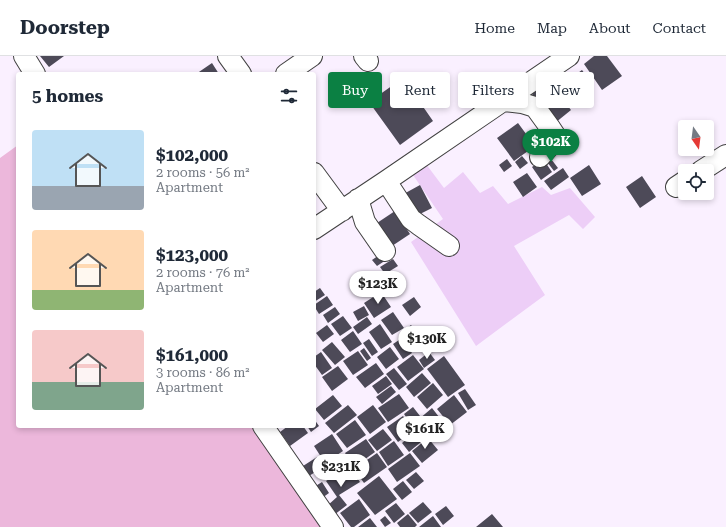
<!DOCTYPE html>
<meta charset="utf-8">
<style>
body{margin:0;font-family:"Roboto Serif",serif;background:#f2f2f3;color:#1f2937;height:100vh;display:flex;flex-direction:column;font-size:15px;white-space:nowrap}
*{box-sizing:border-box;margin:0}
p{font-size:13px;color:#747a83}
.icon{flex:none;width:22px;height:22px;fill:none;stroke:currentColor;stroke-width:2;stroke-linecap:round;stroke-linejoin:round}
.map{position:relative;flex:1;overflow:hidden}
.sheet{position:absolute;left:16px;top:16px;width:300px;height:356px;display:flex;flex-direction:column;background:#fff;border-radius:4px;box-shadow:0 2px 6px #0003}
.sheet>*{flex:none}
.hud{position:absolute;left:328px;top:16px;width:338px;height:36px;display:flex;gap:8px}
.needle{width:26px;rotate:166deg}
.fabs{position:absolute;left:678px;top:64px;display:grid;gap:8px}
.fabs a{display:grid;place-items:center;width:36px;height:36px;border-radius:4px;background:#fff;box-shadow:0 2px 6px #0003;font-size:20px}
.price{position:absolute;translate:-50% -34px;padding:0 9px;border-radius:14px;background:#fff;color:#222;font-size:13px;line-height:26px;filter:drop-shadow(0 1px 2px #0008)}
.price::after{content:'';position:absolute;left:50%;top:24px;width:12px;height:9px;margin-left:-6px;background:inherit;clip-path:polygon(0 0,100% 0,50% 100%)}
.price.on{background:#0b8043;color:#fff}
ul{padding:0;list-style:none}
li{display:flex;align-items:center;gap:12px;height:100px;padding:0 16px}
li span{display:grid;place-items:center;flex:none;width:112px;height:80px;border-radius:4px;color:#555}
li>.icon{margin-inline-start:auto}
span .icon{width:48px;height:48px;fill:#fffc;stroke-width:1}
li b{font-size:17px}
h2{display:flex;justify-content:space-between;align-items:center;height:48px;padding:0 16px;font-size:17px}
.chip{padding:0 14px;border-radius:4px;background:#fff;box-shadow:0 2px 6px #0003;font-size:14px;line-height:36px}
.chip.on{background:#0b8043;color:#fff}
header{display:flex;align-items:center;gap:24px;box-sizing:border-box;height:56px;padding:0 20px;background:#fff;border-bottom:1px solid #e0e1e3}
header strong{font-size:19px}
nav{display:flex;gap:22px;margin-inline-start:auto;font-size:14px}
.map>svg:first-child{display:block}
</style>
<header>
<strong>Doorstep</strong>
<nav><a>Home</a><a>Map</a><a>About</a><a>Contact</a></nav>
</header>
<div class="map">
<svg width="726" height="471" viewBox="0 0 726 471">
<rect width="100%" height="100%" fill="#faf0ff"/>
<path fill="#edcef7" d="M426,108L444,132L463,116L480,137L493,130L508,148L542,131L551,139L570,132L595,161L583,173L569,159L514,190L545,239L476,290L411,186L443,163L411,116Z"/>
<path fill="#ecb7db" d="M18,89V370H259L326,471H0V102Z"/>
<path fill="#4d4a58" d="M40,0H64L49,11Z
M594,0H607L622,20L602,34L584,8Z
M212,7L219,18H196Z
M582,14L593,29L578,40L568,24Z
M403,22L433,65L400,89L369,46Z
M548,25L571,54L555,67L532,38Z
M518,67L535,90L514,105L497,82Z
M548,99L558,112L554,115L544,102Z
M522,100L528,107L520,113L515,106Z
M507,103L512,110L504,116L499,109Z
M543,103L552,116L541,124L532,111Z
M589,109L601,128L582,140L570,122Z
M563,112L569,121L551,134L544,125Z
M527,117L537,131L523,141L513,126Z
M642,120L656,141L640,152L626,131Z
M420,129L432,152L412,162L400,140Z
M395,155L410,178L386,194L371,171Z
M385,195L389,202L377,210L372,204Z
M393,203L398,210L385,218L380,211Z
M320,232L325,239L314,246V236Z
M381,236L391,251L374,262L364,247Z
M327,240L333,249L319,258L314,250V249Z
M414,241L421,251L410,260L402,249Z
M364,250L369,259L358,265L353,256Z
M335,251L340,258L328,267L323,259Z
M393,256L404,272L392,279L381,264Z
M343,260L352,272L340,280L331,268Z
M367,261L372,268L358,278L353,271Z
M380,268L392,286L381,293L369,276Z
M327,269L334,278L323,286L316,277Z
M411,269L423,285L412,293L400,277Z
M353,275L362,288L350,296L341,284Z
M402,282L412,297L403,303L393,288Z
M369,283L378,296L372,300L363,287Z
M332,286L345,301L335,309L322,294Z
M390,291L399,303L386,313L377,301Z
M364,292L371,302L367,305L360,295Z
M358,295L368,309L353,319L343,305Z
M321,296L332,312L322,319L314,308V301Z
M429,296L435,304L424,312L419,304Z
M413,299L424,313L408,325L397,311Z
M444,300L465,329L448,341L427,313Z
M376,307L384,318L365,332L356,321Z
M338,310L348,323L332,335L322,321Z
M394,312L407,328L399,334L386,318Z
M422,317L431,327L414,341L406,331Z
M386,320L392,328L378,338L372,330Z
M433,327L443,339L427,353L417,341Z
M391,330L396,336L382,348L376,341Z
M465,333L476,349L468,354L458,337Z
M399,338L409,352L388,366L378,352Z
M333,339L342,350L324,364L315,353Z
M454,339L467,356L450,369L437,353Z
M348,349L357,359L334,377L325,367Z
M373,349L386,366L370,378L357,361Z
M413,351L420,360L411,368L404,358Z
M432,352L443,366L424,382L412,369Z
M403,360L414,374L398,386L387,371Z
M314,363L319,370L311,376L307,370H314Z
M355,364L366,379L347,392L336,378Z
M288,370H303L308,377L290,390L280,376Z
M383,373L392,384L377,395L368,384Z
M414,377L421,386L409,396L402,387Z
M332,378L343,395L325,407L314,390Z
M428,382L438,394L422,407L412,395Z
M366,383L375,396L354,411L345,397Z
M394,385L404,399L388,410L379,396Z
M377,397L387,411L364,427L354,413Z
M410,397L420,410L397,426L388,413Z
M343,398L349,408L337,416L330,407Z
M317,401L323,411L309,420L303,410Z
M349,410L360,426L339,439L347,449L334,459L327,450L337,441L326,425Z
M416,416L424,425L414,433L406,424Z
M379,420L397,443L375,459L357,437Z
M403,425L412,436L402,444L393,433Z
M322,426L329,437L322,442L314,431Z
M359,443L370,459L354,471H351L340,457Z
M423,446L432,456L418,467L409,457Z
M396,447L405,458L394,467L385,455Z
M446,450L454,460L443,469L435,458Z
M408,458L417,469L415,471H400L397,467Z
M492,458L503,471H476Z
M385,460L391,467L385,471L380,464Z
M433,460L441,471H419Z
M370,462L377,471H358Z"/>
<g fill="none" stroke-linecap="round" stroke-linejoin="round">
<g stroke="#414141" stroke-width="22">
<path id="minor" d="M24,0L35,18
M228,0L241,18
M364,0L368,5
M286,18L312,0
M504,45L522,47L535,51L551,73L555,79V84L540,101
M701,115L726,99
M314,117L342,155
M386,125L411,163L419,169L449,190
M676,131L685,125
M358,143L365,166L385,195
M314,173L386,125L569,0
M263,370L333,471"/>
</g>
<use href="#minor" stroke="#fff" stroke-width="20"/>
</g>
</svg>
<div class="fabs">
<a><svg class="needle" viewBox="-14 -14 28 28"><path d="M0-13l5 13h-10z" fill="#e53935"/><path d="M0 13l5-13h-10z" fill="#747a83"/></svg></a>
<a><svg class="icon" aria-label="locate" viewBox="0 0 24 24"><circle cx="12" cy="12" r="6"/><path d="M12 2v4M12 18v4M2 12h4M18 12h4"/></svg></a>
</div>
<b class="price on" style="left:551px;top:107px">$102K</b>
<b class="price" style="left:378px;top:249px">$123K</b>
<b class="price" style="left:427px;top:304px">$130K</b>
<b class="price" style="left:425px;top:394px">$161K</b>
<b class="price" style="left:341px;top:432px">$231K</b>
<div class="hud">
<a class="chip on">Buy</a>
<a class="chip">Rent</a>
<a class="chip">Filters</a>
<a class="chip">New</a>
</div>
<section class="sheet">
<h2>5 homes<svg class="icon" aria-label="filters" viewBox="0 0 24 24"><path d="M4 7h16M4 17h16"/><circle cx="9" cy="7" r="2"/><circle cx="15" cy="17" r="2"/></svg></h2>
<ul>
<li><span style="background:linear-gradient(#bfe0f5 70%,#9aa5b1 0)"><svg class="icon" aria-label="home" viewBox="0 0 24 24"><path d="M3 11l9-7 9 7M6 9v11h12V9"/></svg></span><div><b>$102,000</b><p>2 rooms · 56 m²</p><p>Apartment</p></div></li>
<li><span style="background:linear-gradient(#ffd9b3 75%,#8fb573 0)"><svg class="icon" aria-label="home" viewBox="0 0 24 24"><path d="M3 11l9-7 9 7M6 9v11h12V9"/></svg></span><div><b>$123,000</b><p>2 rooms · 76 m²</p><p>Apartment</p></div></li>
<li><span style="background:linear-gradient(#f6c9c9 65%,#7fa58c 0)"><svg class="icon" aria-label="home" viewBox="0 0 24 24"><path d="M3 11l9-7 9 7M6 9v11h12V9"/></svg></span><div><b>$161,000</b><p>3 rooms · 86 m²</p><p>Apartment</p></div></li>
</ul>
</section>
</div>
